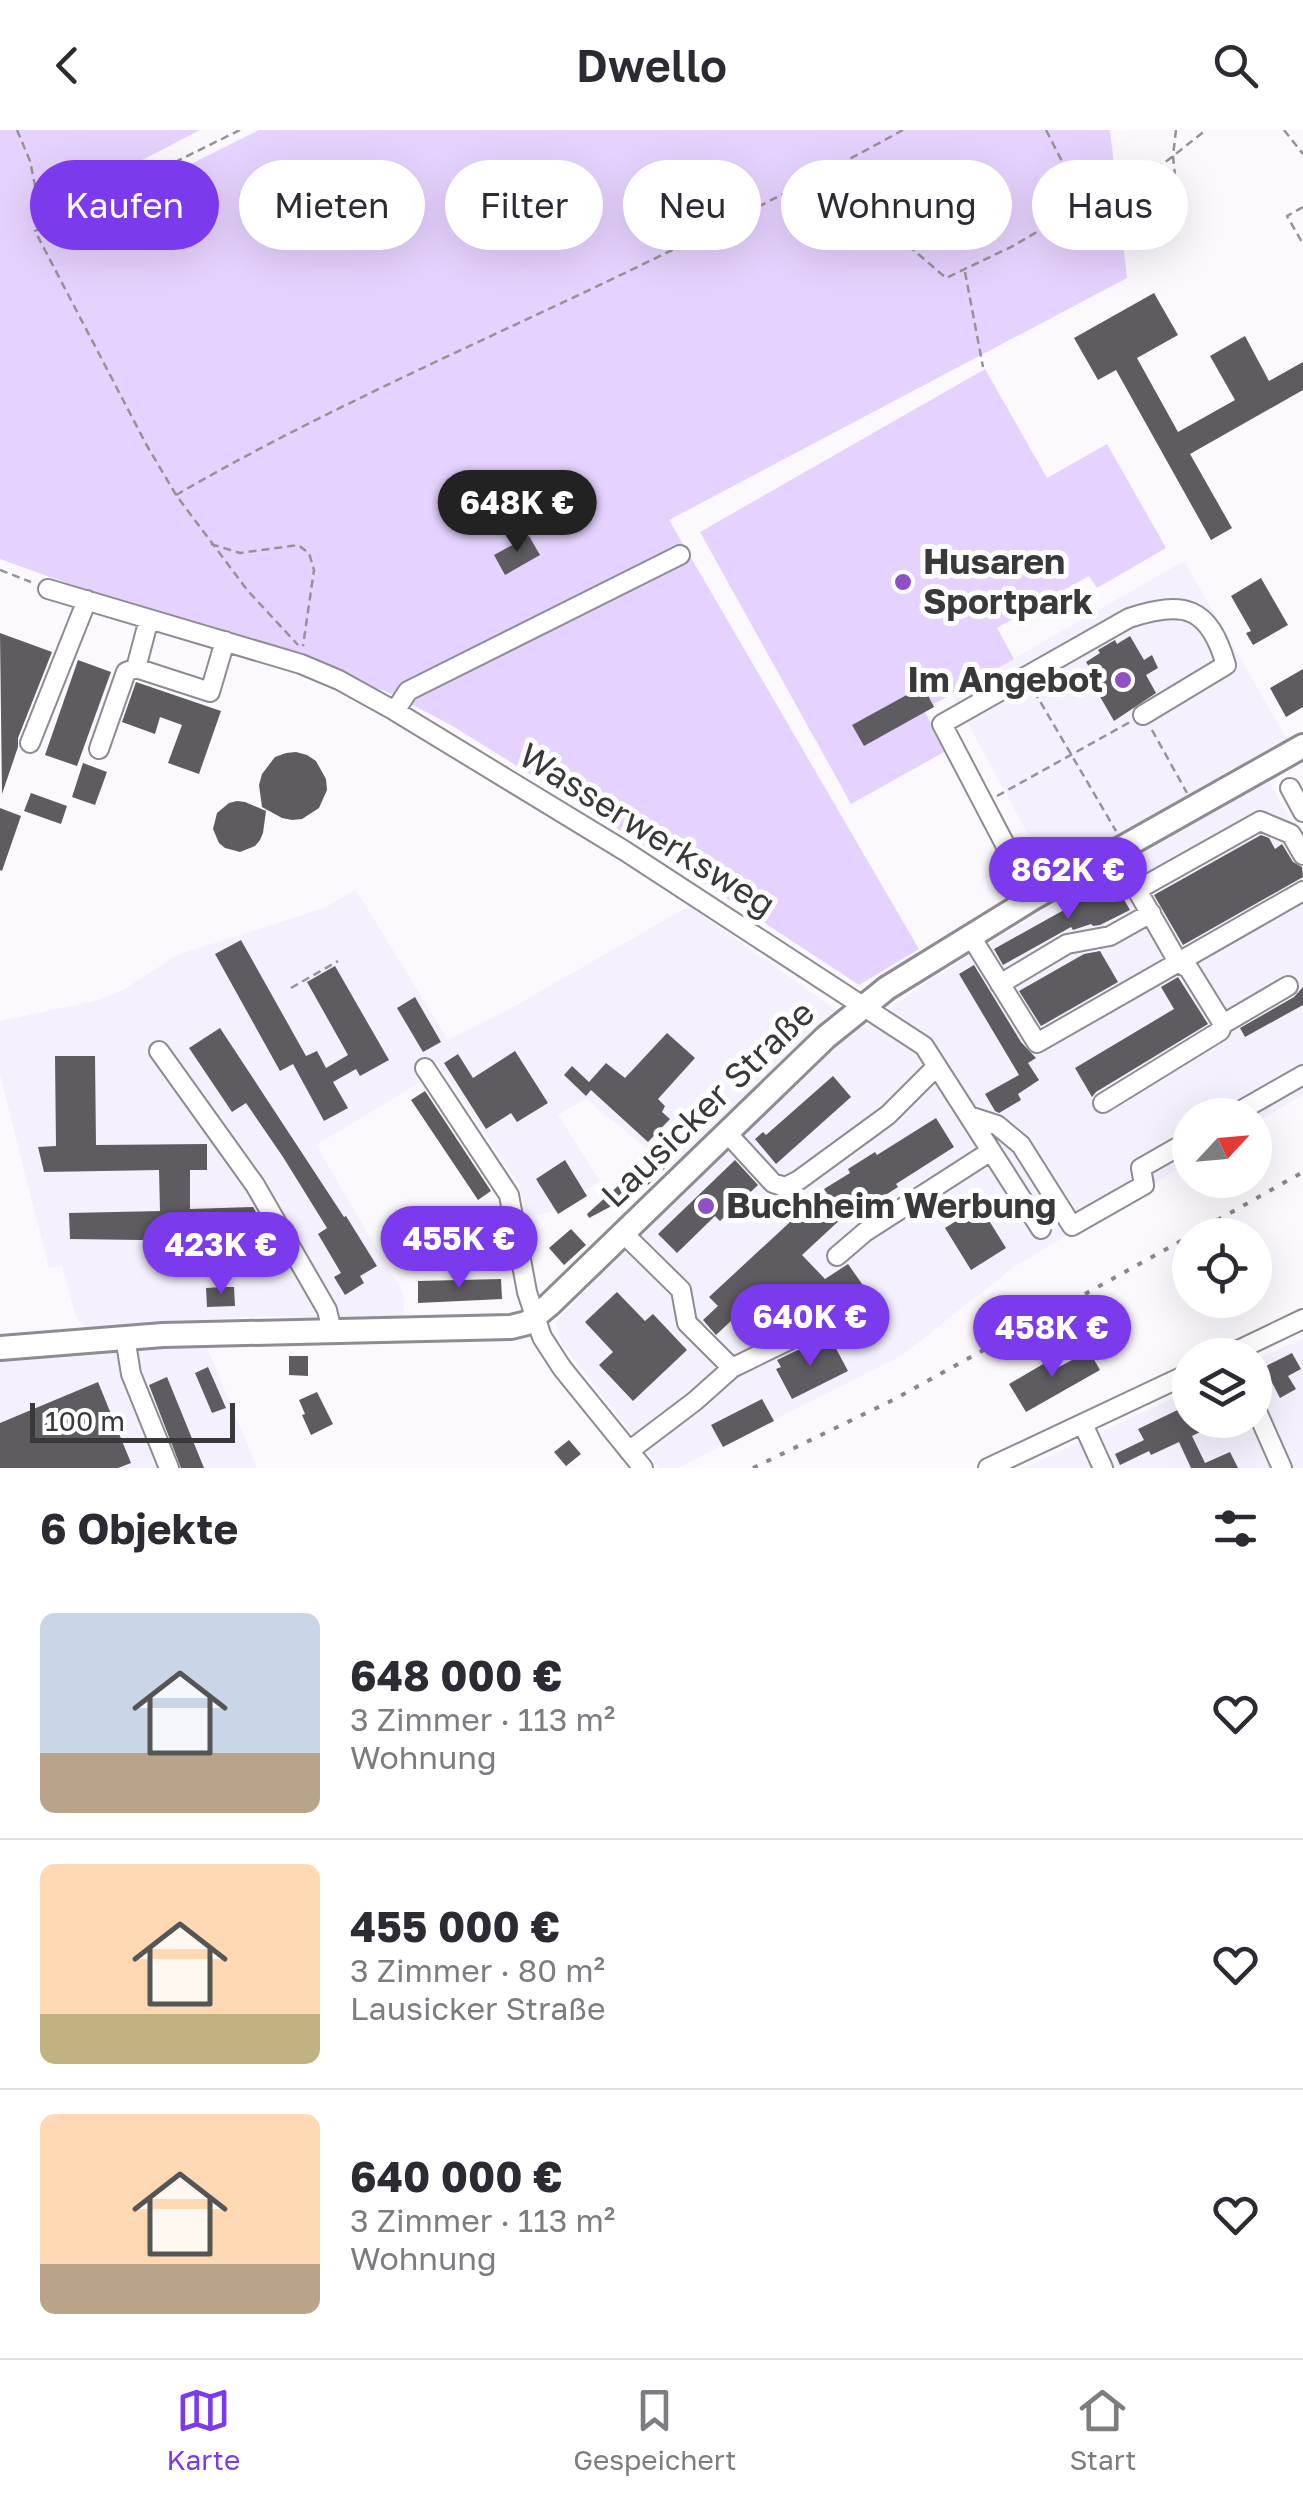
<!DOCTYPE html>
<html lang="de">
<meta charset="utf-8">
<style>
body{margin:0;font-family:"Golos Text",sans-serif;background:#f2f2f3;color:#2b2b33;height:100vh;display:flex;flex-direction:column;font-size:38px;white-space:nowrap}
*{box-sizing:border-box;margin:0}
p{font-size:32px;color:#7c7c81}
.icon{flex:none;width:55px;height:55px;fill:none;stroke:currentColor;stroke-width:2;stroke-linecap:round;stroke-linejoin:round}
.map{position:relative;height:1338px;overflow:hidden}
.drawer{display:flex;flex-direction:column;background:#fff;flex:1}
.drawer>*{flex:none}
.banner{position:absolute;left:30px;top:30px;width:1245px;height:90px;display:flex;gap:20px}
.needle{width:65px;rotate:64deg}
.fabs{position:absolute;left:1172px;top:968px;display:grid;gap:20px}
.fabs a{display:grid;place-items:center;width:100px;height:100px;border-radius:50%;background:#fff;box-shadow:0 10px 40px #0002;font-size:50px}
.scale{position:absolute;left:30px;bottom:25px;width:205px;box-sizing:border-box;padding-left:10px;border:5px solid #39383b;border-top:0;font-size:28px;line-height:35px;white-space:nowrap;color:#39383b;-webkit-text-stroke:8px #fff;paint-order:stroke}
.price{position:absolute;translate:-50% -85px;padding:0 22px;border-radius:35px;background:#7c3aed;color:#fff;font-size:32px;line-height:65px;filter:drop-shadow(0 2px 5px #0008)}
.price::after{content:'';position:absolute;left:50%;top:60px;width:30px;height:22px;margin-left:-15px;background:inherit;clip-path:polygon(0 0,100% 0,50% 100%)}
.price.selected{background:#222;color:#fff}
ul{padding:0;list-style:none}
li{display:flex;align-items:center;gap:30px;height:250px;padding:0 40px}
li+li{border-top:2px solid #e1e1e2}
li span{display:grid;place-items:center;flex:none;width:280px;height:200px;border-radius:15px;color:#555}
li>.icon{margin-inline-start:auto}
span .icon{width:120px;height:120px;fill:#fffc;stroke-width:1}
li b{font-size:42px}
h2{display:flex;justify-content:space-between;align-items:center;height:120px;padding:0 40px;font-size:42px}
.tag{padding:0 35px;border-radius:45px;background:#fff;box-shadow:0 10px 40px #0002;font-size:35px;line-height:90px}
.tag.selected{background:#7c3aed;color:#fff}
header{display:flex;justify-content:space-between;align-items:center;height:130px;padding:0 40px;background:#fff;font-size:45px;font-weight:600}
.menu{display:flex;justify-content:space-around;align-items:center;height:140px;border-top:2px solid #e1e1e2;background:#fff;font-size:28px;color:#7c7c81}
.menu a{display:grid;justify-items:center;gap:5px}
.menu .selected{color:#7c3aed}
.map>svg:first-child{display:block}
</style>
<header><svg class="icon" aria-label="back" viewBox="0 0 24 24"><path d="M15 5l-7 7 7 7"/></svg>Dwello<svg class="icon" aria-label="search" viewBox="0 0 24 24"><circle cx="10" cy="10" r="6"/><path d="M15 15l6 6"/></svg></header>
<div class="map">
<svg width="1303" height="1338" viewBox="0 0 1303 1338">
<rect width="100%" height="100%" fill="#fcf9fe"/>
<path fill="#f5f0fd" d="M1184,431L1291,616L1260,634L1303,713V965L1255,993V985H1190V1032L1014,1137L901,1226L678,1338H659L563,1216L555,1192L688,1058L672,1039L586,969L558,985L600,1051L551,1082L527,1087L519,1055L437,931L421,952L316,1015L403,1163L404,1191L261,1186L86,1197L76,1188L62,1136L49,1138L0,945V891L99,870L123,860L177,825L324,778L356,760L448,910L508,880L689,776L862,898L930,850L1063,769L952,564Z
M1303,1208V1338H1024L1190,1260V1290H1255V1230Z
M206,1215L257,1338H0V1226Z"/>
<path fill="#e6d2fe" d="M0,0H200L48,79L55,102L259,0H1110L1127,148L669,390L919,819L859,855L696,748L451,595L387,562L108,468L0,429Z
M985,239L1047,348L1107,314L1166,418L1097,458L1089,446L997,498L1014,529L934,574V577L925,582L946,621L851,674L700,402Z"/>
<path fill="#5e5c61" d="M1154,163L1178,205L1137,228L1178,302L1235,270L1210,226L1245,206L1269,251L1303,232V260L1190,324L1232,398L1211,410L1116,240L1098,250L1074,208Z
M529,406L540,425L505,445L494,425Z
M1261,448L1288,495L1253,515L1246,503L1251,501L1231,466Z
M0,503L52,522L18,608V617L2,664Z
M1130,506L1144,530L1152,525L1158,538L1146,545L1156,563L1114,591L1095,558L1100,555L1086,532L1100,523L1098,520L1115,510L1117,514Z
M78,530L111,542L77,636L45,625Z
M1303,539V577L1286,587L1270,558Z
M136,552L221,581L199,644L168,633L182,595L160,587L155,604L122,592Z
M923,556L934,577L864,616L852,595Z
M296,622L307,625L316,631L326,649L327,660L319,678L302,689L292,690L282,688L262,677L259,655L262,644L275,627L286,623Z
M83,633L107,642L95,675L72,667Z
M31,663L67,676L61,694L24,681Z
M237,671L245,672L266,681L263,703L260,710L255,716L240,722L225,718L219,713L213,699L217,683L229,673Z
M0,678L21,686L2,741L0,740Z
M1261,705L1269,708L1275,719L1282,714L1293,732L1302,737L1303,747L1183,815L1154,765Z
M1114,752L1130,780L1100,795L1093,796L1091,794L1073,800L1071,797L1003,835L994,819Z
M241,810L306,926L317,921L326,938L348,925L307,852L335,836L389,930L360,946L356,939L333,952L348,978L324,991L293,934L280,941L215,824Z
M1100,821L1118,852L1041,896L1019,861L1084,824Z
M974,835L1021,912L1036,928L1028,933L1039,950L1018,964L1021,970L999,983L995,981L985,964L1019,945L959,844Z
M1178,847L1208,894L1096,962L1092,967L1075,938L1174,879L1161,857Z
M1303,857V875L1245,907L1240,898L1294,867Z
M415,867L441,912L423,922L397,878Z
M220,898L344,1087L346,1086L377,1136L360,1146L364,1153L345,1165L334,1147L341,1143L318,1104L327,1098L283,1027L246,973L232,982L189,918Z
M667,903L695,928L658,969L665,976L662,982L670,989L648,1012L591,960L586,966L564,945L572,936L589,952L606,933L625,948Z
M515,921L548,973L517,992L511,983L486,999L444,933L458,924L473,948Z
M55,926H95L96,1015L207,1014V1040H190V1079L253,1077L256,1082L257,1105L141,1110L70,1109L69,1083L160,1081L159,1040L44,1042L38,1017L56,1016Z
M833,946L851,967L776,1034L755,1009L763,1002L766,1005Z
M425,961L491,1061L478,1070L411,970Z
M936,988L954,1017L896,1054L898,1057L870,1075L868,1072L842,1088L802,1125L825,1149L848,1134L867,1161L828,1189L805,1156L783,1177L766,1158L716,1205L703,1190L718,1176L709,1167L803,1080L812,1090L833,1072L824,1059L850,1043L848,1039L875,1022L877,1025Z
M651,1023L665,1038L646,1057L632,1042Z
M565,1030L587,1066L558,1084L536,1049Z
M735,1030L758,1055L720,1091L715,1086L677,1123L658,1104Z
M618,1056L625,1069L589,1088L587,1084Z
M980,1076L1006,1118L971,1140L945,1098Z
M421,1088L430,1101L411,1113L402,1099Z
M571,1099L586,1115L564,1135L549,1118Z
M501,1149L502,1169L418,1173V1151Z
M222,1157H234L235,1176L207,1177L206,1158Z
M617,1162L645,1191L653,1184L687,1220L633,1271L599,1235L613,1222L585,1192Z
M832,1211L848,1241L792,1269L776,1239L781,1237L777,1230L804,1217L808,1224Z
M1089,1221L1100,1240L1026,1282L1009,1254L1050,1230L1055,1239Z
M1292,1223L1301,1239L1288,1246L1296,1259L1280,1268L1264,1237Z
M289,1226H308V1246L289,1245Z
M208,1237L226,1278L212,1283L195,1243Z
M167,1247L204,1338H181L149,1255Z
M98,1252L131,1333L118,1338H0V1293Z
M317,1262L333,1294L311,1305L302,1285L305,1284L299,1270Z
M762,1269L774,1291L723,1317L711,1295Z
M1190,1274V1290H1235L1239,1298L1218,1308L1212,1296L1192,1306L1205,1333L1230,1322L1238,1338H1191L1179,1312L1151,1325L1149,1321L1120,1335L1115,1324L1144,1310L1138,1299Z
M569,1310L581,1324L566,1336L554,1322Z"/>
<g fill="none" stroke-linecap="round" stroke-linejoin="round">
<g stroke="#8e8b91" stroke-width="22">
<path id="minor" d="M48,459L301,534L339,550L395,581L625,721L924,916L1041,1099
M136,538L149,489
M395,581L408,561L680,425
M30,613L87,470
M99,619L126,542L136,538L210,562L225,511
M1290,658L1303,682
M1115,722L1137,760L1260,691L1291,704L1303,725
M1137,760L1178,832L1189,839L1223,894L1288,856
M1033,768L942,594L1129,488C1184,470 1209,476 1226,535L1143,585
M970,805L1037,913L1303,761
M1000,854L1067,814L1110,806L1151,783
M159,921L255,1055L327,1180L332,1201
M425,938L509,1065L527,1162L542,1207L562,1238L643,1338
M1103,973L1220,901L1223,894
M1233,985L1303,945
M969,986L997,995L1021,1015L1072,1096L1144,1055L1141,1038L1190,1010
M727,1003L773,1053L785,1057L799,1050L888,985L937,936
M623,1103L681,1160L687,1193L732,1238
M837,1126L865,1102L991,1021
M125,1207L131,1244L169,1338
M1228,1225L1303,1189
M1255,1277L1282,1338
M1083,1294L1103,1338
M629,1321L695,1271L732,1238L818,1196
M988,1338L1190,1243"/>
</g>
<g stroke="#8e8b91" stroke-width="28">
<path id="major" d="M0,1218L163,1205L511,1197L527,1193L549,1175L826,907L887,858L1033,768L1303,616"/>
</g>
<path stroke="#959397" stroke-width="2.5" stroke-dasharray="8 5" stroke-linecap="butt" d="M17,0L30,31L43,95
M240,0L35,101L146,314L176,365L248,461L298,515
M1046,0L1069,45L1089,74
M1176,0L1173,26L1176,55
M1284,0L1303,24
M845,33L909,116L946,148L1013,116L1052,93L1126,59L1168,30L1206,0
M1303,77L1287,86L1303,114
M965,142L983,237
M176,365C307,289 447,227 585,162C693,111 799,57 903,0
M211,414L240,423L298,415L309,423L314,440L303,516
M0,440L31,452
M1034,561L1116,701
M1152,600L1187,663
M997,666L1130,592
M291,858L338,831"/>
<use href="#minor" stroke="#fff" stroke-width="18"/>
<use href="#major" stroke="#fff" stroke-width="22"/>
<path stroke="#89878b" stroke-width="4" stroke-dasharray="5 10" stroke-linecap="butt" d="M1191,1105L1303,1042
M753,1338L893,1270L1190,1106"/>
</g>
<g fill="#8f50c6" stroke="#fff" stroke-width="4">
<circle cx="903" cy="452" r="10"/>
<circle cx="1123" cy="550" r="10"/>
<circle cx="706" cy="1076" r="10"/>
</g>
<g text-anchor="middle" stroke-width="10" stroke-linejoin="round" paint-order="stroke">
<g font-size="35" font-weight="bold" fill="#39383b" stroke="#fff" text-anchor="start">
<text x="923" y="444">Husaren<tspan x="923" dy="40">Sportpark</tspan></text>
<text x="1103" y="562" text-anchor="end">Im Angebot</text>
<text x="726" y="1088">Buchheim Werbung</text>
</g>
<g font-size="35" fill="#39383b" stroke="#fff">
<text transform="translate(647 700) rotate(32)" y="12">Wasserwerksweg</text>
<text transform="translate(708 974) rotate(-44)" y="12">Lausicker Straße</text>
</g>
</g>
</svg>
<div class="fabs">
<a><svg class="needle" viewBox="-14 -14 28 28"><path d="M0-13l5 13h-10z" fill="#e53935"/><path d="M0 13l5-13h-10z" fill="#7c7c81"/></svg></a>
<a><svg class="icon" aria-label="locate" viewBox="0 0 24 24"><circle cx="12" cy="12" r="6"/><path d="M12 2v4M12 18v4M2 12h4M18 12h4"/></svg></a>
<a><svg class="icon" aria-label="layers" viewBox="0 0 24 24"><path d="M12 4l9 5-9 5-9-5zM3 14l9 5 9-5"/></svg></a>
</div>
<div class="scale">100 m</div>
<b class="price selected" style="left:517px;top:425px">648K €</b>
<b class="price" style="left:1068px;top:792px">862K €</b>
<b class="price" style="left:459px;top:1161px">455K €</b>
<b class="price" style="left:221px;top:1167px">423K €</b>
<b class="price" style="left:810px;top:1239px">640K €</b>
<b class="price" style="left:1052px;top:1250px">458K €</b>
<div class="banner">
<a class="tag selected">Kaufen</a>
<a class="tag">Mieten</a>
<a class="tag">Filter</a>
<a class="tag">Neu</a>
<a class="tag">Wohnung</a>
<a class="tag">Haus</a>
</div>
</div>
<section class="drawer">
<h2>6 Objekte<svg class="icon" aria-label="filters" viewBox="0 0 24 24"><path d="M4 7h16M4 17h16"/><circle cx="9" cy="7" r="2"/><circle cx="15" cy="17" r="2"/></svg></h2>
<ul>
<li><span style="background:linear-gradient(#c9d6e8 70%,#b9a48a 0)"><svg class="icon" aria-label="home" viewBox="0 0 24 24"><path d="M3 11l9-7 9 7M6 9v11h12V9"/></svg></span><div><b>648 000 €</b><p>3 Zimmer · 113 m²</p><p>Wohnung</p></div><svg class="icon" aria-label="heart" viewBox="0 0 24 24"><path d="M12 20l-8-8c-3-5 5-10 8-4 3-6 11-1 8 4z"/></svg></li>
<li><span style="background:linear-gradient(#ffd9b3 75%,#c2b280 0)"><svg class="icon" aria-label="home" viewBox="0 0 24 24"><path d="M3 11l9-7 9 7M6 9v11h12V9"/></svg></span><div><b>455 000 €</b><p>3 Zimmer · 80 m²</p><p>Lausicker Straße</p></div><svg class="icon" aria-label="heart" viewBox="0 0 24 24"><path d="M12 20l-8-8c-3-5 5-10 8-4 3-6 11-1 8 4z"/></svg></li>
<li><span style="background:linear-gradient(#ffd9b3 75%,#b9a48a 0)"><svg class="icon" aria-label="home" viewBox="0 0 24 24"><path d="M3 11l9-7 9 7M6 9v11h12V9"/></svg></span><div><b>640 000 €</b><p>3 Zimmer · 113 m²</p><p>Wohnung</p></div><svg class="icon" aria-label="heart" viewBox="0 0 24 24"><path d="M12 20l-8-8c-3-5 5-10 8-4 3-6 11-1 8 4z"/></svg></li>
</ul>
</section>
<nav class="menu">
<a class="selected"><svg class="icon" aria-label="map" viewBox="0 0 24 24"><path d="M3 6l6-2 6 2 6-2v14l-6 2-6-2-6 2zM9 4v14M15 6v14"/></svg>Karte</a>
<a><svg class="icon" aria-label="saved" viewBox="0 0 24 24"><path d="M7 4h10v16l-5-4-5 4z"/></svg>Gespeichert</a>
<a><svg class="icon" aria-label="home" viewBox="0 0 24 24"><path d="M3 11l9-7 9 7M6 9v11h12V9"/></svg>Start</a>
</nav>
